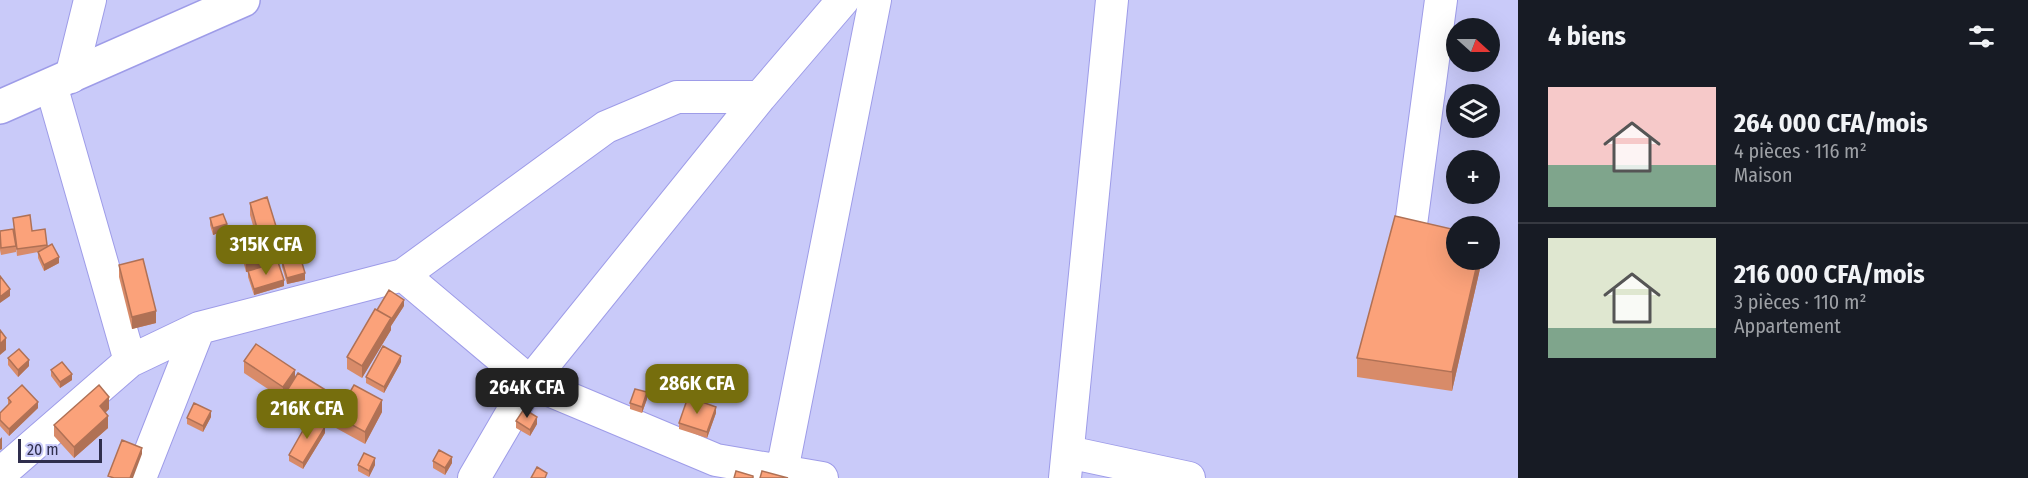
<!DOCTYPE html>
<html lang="fr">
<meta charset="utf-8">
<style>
body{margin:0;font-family:"Fira Sans Condensed",sans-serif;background:#20242c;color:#f1f3f6;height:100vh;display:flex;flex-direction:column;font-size:22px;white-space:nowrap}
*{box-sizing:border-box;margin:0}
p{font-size:20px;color:#9ea1a6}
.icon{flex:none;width:33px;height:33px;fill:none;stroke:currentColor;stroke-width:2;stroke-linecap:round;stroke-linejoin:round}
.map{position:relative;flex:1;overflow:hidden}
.panel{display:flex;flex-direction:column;background:#171b24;width:510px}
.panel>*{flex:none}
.needle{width:39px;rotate:111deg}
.controls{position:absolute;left:1446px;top:18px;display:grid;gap:12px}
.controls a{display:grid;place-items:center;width:54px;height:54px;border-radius:50%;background:#171b24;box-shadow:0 6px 24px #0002;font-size:30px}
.scale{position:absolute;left:18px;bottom:15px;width:84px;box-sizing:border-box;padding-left:6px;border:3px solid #2f2e4d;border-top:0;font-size:16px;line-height:21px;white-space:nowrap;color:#2f2e4d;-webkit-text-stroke:4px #c9caf9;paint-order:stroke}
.price{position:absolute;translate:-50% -51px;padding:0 14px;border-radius:12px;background:#766e0d;color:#fff;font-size:20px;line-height:39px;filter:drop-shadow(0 2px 3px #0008)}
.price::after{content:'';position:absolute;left:50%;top:36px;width:18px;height:14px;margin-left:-9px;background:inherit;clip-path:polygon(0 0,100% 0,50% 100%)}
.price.current{background:#222;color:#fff}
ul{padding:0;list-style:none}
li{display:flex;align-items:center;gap:18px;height:150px;padding:0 30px}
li+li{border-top:2px solid #363941}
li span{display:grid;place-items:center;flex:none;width:168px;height:120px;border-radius:0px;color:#555}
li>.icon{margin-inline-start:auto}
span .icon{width:72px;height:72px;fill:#fffc;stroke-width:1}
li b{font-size:26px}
h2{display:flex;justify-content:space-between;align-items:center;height:72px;padding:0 30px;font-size:26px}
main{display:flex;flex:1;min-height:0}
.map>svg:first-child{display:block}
</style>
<main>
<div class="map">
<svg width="1518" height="478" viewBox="0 0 1518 478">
<rect width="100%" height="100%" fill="#c9caf9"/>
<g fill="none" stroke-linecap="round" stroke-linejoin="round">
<g stroke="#9e9ce8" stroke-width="34">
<path id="street" d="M71,77L90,0
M51,85L130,361
M1410,232L1441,0
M403,275L530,382L716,460L822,478
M1068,452L1189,478
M782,471L875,0
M0,474L130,361L199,328L403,275L606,127L677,97H760
M140,478L199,328
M474,478L530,382L760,97L843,0
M1065,478L1112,0"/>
</g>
<g stroke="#9e9ce8" stroke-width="36">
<path id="secondary" d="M0,107L243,0"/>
</g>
<use href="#street" stroke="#fff" stroke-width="32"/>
<use href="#secondary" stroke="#fff" stroke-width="33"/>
</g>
<path fill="#d88b69" d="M250,203L283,261L278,262L284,286L254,295L248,277V272H246L241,252V241L256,236L250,215Z
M13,218L32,231L47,245V247L59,263L44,271L38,258V252L17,256Z
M210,218L227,230L213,235L210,225Z
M0,231L16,246V252L1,255L0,250Z
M1456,260H1482L1452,391L1357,377V358Z
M282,261L305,280L287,284L282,267Z
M119,265L156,323L132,329L119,277Z
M404,306L391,326V330L362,378L347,369V357Z
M8,358L29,366L18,377L8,365Z
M244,361L295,377L337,408L326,425L288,401V393L283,399L244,373Z
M401,362L384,393L366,383V377Z
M51,370L72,380L60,388L51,376Z
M8,398L38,408L9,436L0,426V413L8,405Z
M647,399L642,413L630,409V403Z
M109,409L105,413L108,428L74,458L54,436V425Z
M382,412L365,444L336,428V416Z
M716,413L707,438L679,429V423Z
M211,417L203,432L187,424V418Z
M516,421L537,424L530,436L516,428Z
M325,433L303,469L289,461V455Z
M433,461L452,463L445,475L433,468Z
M358,465H375L369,477L358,471Z"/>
<path fill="#b07155" d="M227,224V230L213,235V228Z
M283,249V261L246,272V260Z
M59,257V263L44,271V265Z
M1478,260H1482L1452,391V372Z
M305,273V280L287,284V278Z
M284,280V286L254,295V289Z
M10,289V296L0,303V297Z
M404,300V306L391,326V330L362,378V366L391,318Z
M156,311V323L132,329V317Z
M6,338V350L0,355V344Z
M401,356V362L384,393V387Z
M29,360V366L18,377V370Z
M295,370V382L288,389V393L283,399V387Z
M72,374V380L60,388V382Z
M647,392V399L642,413V407Z
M109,397V409L100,418V406Z
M337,397V408L326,425V413Z
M382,400V412L365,444V432Z
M38,402V408L9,436V429Z
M716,407V413L707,438V432Z
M211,411V417L203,432V426Z
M108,416V428L74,458V447Z
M537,417V424L530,436V430Z
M325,427V433L303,469V463Z
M2,437V449L0,450V439Z
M142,448V454L133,478H130Z
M452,457V463L445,475V468Z
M375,458V465L369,477V471Z"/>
<path fill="#fba27a" stroke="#b07155" stroke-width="1.5" d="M267,197L283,249L246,260L241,241L259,235L250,203Z
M223,214L227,224L213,228L210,218Z
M30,215L32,231L45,229L47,245L17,249L13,218Z
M1395,216L1456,230V260H1478L1452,372L1357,358Z
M13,229L16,246L1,248L0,231Z
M52,244L59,257L44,265L38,252Z
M300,256L305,273L287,278L282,261Z
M143,259L156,311L132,317L119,265Z
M278,262L284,280L254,289L248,271Z
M0,276L10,289L0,297Z
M389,290L404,300L391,320V318L377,310Z
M375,309L391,318L362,366L347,357Z
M0,330L6,338L0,344Z
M256,344L295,370L283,387L244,361Z
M383,346L401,356L384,387L366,377Z
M19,349L29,360L18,370L8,358Z
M62,362L72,374L60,382L51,370Z
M298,373L337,397L326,413L288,389Z
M22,385L38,402L9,429L0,420V413L11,402L8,398Z
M99,385L109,397L100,406L108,416L74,447L54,425Z
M354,385L382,400L365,432L336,416Z
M635,389L647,392L642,407L630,403Z
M688,397L716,407L707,432L679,423Z
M194,403L211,411L203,426L187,418Z
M524,409L537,417L530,430L516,421Z
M310,418L325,427L303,463L289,455Z
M122,440L142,448L130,478H114L108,476Z
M439,450L452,457L445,468L433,461Z
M364,453L375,458L369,471L358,465Z
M537,467L547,473L545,478H531Z
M736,471L753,476V478H734Z
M762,471L788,478H760Z"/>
</svg>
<div class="controls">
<a><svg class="needle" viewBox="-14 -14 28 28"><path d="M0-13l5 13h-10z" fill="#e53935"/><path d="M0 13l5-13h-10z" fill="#9ea1a6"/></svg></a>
<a><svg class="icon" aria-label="layers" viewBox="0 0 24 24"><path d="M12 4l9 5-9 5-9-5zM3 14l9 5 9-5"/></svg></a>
<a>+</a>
<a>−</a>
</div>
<div class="scale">20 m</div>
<b class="price" style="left:266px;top:276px">315K CFA</b>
<b class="price" style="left:697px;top:415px">286K CFA</b>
<b class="price current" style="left:527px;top:419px">264K CFA</b>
<b class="price" style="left:307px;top:440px">216K CFA</b>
</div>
<section class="panel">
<h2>4 biens<svg class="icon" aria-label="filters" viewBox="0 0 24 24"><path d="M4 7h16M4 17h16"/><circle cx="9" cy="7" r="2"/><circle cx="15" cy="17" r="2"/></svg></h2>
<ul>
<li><span style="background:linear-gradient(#f6c9c9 65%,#7fa58c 0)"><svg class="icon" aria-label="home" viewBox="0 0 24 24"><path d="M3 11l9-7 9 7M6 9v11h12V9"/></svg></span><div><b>264 000 CFA/mois</b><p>4 pièces · 116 m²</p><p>Maison</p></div></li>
<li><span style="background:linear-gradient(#dfe7d0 75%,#7fa58c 0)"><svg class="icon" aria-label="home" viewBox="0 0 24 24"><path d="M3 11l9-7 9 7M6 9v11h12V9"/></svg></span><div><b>216 000 CFA/mois</b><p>3 pièces · 110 m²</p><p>Appartement</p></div></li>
</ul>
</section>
</main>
